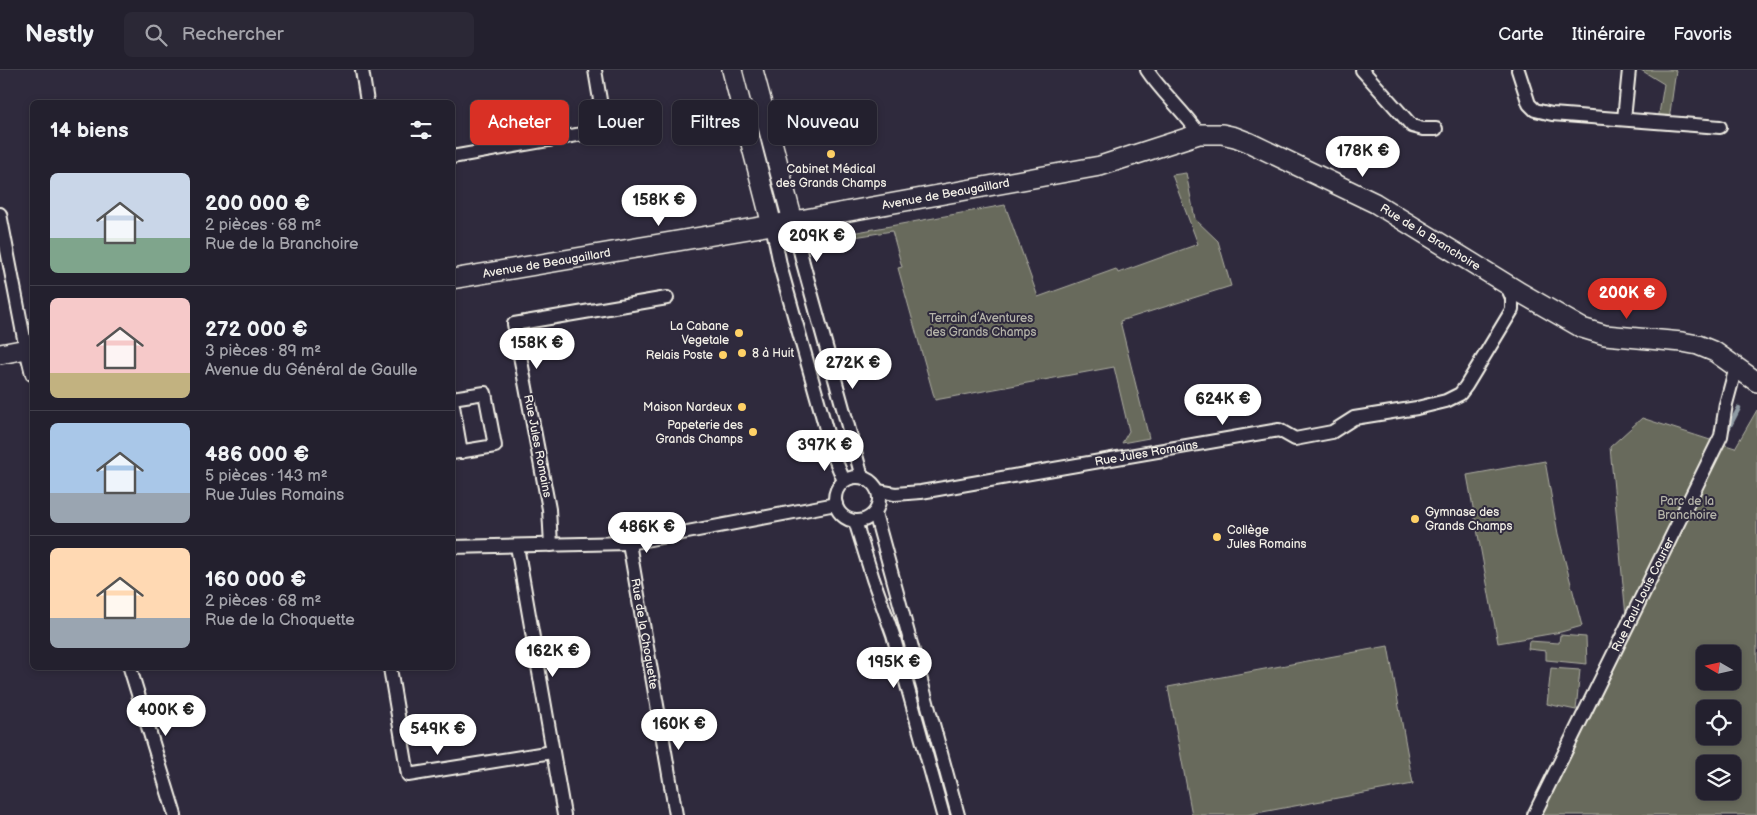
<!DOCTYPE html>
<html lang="fr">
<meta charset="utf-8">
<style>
body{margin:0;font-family:"Balsamiq Sans",sans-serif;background:#2b2836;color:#f1f3f6;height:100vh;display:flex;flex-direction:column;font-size:19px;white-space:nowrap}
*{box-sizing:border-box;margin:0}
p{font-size:16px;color:#a3a3aa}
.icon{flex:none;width:28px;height:28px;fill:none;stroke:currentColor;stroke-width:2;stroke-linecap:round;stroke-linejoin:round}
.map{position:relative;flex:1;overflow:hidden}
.details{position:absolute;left:30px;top:30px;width:425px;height:570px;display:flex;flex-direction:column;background:#23202e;border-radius:8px;box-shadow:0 2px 8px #0003,0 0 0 1px #403e4a}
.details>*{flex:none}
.guide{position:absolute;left:470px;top:30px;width:475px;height:45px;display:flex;gap:10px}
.needle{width:32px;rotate:279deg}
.buttons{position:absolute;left:1696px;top:575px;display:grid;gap:10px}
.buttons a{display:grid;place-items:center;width:45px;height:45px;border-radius:8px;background:#23202e;box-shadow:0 2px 8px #0003,0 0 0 1px #403e4a;font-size:25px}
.price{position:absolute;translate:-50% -42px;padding:0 11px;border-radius:18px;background:#fff;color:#222;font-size:16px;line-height:32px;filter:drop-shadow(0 1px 2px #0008)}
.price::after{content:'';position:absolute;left:50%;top:30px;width:15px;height:11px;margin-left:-8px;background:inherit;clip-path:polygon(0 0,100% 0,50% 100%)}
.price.on{background:#d93025;color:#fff}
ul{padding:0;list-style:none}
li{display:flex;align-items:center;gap:15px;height:125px;padding:0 20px}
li+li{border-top:1px solid #403e4a}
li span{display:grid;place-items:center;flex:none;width:140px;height:100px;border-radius:8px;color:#555}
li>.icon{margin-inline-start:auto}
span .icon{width:60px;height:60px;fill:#fffc;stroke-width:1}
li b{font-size:21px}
h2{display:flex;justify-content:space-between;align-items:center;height:60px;padding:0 20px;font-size:21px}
.chip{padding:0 18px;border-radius:8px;background:#23202e;box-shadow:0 2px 8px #0003,0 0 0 1px #403e4a;font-size:18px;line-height:45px}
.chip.on{background:#d93025;color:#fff}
header{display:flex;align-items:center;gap:30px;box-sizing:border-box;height:70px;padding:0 25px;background:#23202e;border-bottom:1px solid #403e4a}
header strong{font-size:24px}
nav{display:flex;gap:28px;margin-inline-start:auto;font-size:18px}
.search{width:350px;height:45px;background:#2b2836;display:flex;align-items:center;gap:12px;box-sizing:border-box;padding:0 18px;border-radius:8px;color:#a3a3aa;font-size:19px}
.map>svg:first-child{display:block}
</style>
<header>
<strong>Nestly</strong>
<div class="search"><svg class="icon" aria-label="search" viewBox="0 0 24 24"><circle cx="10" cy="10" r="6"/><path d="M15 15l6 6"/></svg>Rechercher</div>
<nav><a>Carte</a><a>Itinéraire</a><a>Favoris</a></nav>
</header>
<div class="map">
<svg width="1757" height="745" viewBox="0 0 1757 745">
<rect width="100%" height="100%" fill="#2f2a3d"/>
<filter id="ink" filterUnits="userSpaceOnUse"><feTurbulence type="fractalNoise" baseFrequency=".02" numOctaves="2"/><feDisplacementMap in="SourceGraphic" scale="10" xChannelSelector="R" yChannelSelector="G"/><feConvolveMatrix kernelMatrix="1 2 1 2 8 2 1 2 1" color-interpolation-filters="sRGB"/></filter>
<g filter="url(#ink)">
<path fill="#686a5c" stroke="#aeaea2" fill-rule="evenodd" d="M1641,0H1676L1669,50H1658L1664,14Z
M1186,103L1195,149L1218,171L1231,216L1120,251L1149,368L1122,373L1129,361L1114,297L935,330L898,198L902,197L892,161L842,169L841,165L1005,135L1038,227L1116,199L1118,203L1198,174L1172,105Z
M1757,340V745H1534L1627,557L1610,377L1642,348L1735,378ZM1705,584H1732V611H1705ZM1705,639H1732V666H1705ZM1705,694H1732V721H1705Z
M1545,391L1558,464L1582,556L1561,562L1498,573L1467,405Z
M1560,565L1586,567L1587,594L1546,590V581L1528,579L1529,571L1559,573Z
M1388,576L1413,714L1246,745H1192L1168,617Z
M1551,598L1580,600L1576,640L1547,634Z"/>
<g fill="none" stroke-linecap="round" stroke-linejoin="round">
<path stroke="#8f9ba4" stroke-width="4.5" d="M1726,363L1739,338"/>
<g stroke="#f4f1e8" stroke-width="16">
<g id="street">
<path d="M362,0L367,32"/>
<path d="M1147,0C1162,23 1184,41 1199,64"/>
<path d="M1362,0L1412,56L1423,59H1436"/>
<path d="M1518,0L1529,34L1535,40L1552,44L1720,57"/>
<path d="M1624,49L1629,0"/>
<path d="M452,87L605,60L595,0"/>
<path d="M0,144L26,279L32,304"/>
<path d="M793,151L803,193L862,407"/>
<path d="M772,155L781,199L833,384L844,411"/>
<path d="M452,328L485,323L495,376L452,383"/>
<path d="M452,330L461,382"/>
<circle cx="857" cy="429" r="22"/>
<path id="s1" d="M878,421L895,424L921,422L1279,360L1295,369L1332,362L1354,348L1417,338L1446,331L1460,324L1466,316L1512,240V228L1506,214"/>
<path d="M875,443L958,745"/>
<path d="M855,451L873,509L893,565L943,745"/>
<path id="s2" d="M629,473L676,745"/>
<path d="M551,475L549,439L514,254L667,228"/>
<path d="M517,476L564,745"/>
<path d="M452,477L629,473L836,434"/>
<path d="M130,598L175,745"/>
<path d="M390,598L408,705L552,682"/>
<path id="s3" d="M1534,745L1721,366L1726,334L1736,297"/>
</g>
</g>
<g stroke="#f4f1e8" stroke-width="22">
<g id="secondary">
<path d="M732,0L772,155"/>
<path d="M753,0L793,151"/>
<path id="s4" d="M452,209L772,155L1100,96L1199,64H1222L1235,67L1248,72L1375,133L1521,223L1582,258L1605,265L1682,272L1698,275L1715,282L1757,312"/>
<path d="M0,284L32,278"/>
</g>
</g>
<use href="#street" stroke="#2f2a3d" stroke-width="12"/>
<use href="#secondary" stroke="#2f2a3d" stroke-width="19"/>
</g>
</g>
<g fill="#ffd166" stroke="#2f2a3d" stroke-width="2">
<circle cx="831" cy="84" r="5"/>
<circle cx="739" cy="263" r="5"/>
<circle cx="742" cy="283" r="5"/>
<circle cx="723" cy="285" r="5"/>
<circle cx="742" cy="337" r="5"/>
<circle cx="753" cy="362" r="5"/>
<circle cx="1415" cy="449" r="5"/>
<circle cx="1217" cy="467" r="5"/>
</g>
<g text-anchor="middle" stroke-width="4" stroke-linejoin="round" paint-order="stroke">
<g font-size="12" fill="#f4f1e8" stroke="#2f2a3d" text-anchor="end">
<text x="831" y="103" text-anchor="middle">Cabinet Médical<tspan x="831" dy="14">des Grands Champs</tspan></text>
<text x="729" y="260">La Cabane<tspan x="729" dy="14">Vegetale</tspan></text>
<text x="752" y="287" text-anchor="start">8 à Huit</text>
<text x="713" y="289">Relais Poste</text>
<text x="732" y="341">Maison Nardeux</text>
<text x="743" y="359">Papeterie des<tspan x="743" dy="14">Grands Champs</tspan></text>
<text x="1425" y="446" text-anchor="start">Gymnase des<tspan x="1425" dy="14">Grands Champs</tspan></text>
<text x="1227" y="464" text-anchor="start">Collège<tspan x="1227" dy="14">Jules Romains</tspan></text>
</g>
<g font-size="12" fill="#f4f1e8" stroke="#2f2a3d">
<text dy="4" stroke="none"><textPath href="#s4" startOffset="501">Avenue de Beaugaillard</textPath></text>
<text dy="4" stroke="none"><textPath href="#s4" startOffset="1018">Rue de la Branchoire</textPath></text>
<text dy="4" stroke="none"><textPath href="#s4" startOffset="96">Avenue de Beaugaillard</textPath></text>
<text transform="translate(538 376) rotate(79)" y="4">Rue Jules Romains</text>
<text dy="4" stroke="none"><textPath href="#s1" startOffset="272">Rue Jules Romains</textPath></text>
<text dy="4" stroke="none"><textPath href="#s3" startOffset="246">Rue Paul-Louis Courier</textPath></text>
<text dy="4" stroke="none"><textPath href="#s2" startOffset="92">Rue de la Choquette</textPath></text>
</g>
<g font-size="12" fill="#b5b4a9" stroke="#2f2a3d">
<text x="981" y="252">Terrain d’Aventures<tspan x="981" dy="14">des Grands Champs</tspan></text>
<text x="1687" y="435">Parc de la<tspan x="1687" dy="14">Branchoire</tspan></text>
</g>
</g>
</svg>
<div class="buttons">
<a><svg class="needle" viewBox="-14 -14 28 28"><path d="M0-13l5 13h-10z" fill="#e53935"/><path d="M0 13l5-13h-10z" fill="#a3a3aa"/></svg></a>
<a><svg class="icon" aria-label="locate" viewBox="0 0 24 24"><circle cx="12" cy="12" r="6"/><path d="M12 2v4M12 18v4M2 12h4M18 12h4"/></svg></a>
<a><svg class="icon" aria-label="layers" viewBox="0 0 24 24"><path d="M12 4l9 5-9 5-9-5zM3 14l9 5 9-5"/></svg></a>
</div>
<b class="price" style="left:1363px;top:108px">178K €</b>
<b class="price" style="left:659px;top:157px">158K €</b>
<b class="price" style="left:817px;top:193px">209K €</b>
<b class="price on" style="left:1627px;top:250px">200K €</b>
<b class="price" style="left:537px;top:300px">158K €</b>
<b class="price" style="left:853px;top:320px">272K €</b>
<b class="price" style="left:1223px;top:356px">624K €</b>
<b class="price" style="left:825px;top:402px">397K €</b>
<b class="price" style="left:647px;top:484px">486K €</b>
<b class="price" style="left:553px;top:608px">162K €</b>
<b class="price" style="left:894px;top:619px">195K €</b>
<b class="price" style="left:166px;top:667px">400K €</b>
<b class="price" style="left:679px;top:681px">160K €</b>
<b class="price" style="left:438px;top:686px">549K €</b>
<div class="guide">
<a class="chip on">Acheter</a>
<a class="chip">Louer</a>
<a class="chip">Filtres</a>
<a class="chip">Nouveau</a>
</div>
<section class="details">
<h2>14 biens<svg class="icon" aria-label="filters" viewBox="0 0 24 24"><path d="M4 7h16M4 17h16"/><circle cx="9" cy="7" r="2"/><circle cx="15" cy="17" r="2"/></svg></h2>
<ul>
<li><span style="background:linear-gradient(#c9d6e8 65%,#7fa58c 0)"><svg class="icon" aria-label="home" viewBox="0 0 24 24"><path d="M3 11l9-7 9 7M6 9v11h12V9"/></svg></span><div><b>200 000 €</b><p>2 pièces · 68 m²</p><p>Rue de la Branchoire</p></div></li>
<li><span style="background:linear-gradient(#f6c9c9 75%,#c2b280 0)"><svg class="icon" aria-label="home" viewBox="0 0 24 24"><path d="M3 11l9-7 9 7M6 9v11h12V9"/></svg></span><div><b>272 000 €</b><p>3 pièces · 89 m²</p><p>Avenue du Général de Gaulle</p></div></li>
<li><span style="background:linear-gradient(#a9c7e8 70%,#9aa5b1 0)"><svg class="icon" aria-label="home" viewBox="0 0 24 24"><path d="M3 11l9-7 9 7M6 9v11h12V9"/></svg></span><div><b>486 000 €</b><p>5 pièces · 143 m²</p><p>Rue Jules Romains</p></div></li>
<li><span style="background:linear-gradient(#ffd9b3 70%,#9aa5b1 0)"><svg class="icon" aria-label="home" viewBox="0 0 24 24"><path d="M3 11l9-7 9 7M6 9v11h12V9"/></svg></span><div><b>160 000 €</b><p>2 pièces · 68 m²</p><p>Rue de la Choquette</p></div></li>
</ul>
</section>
</div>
